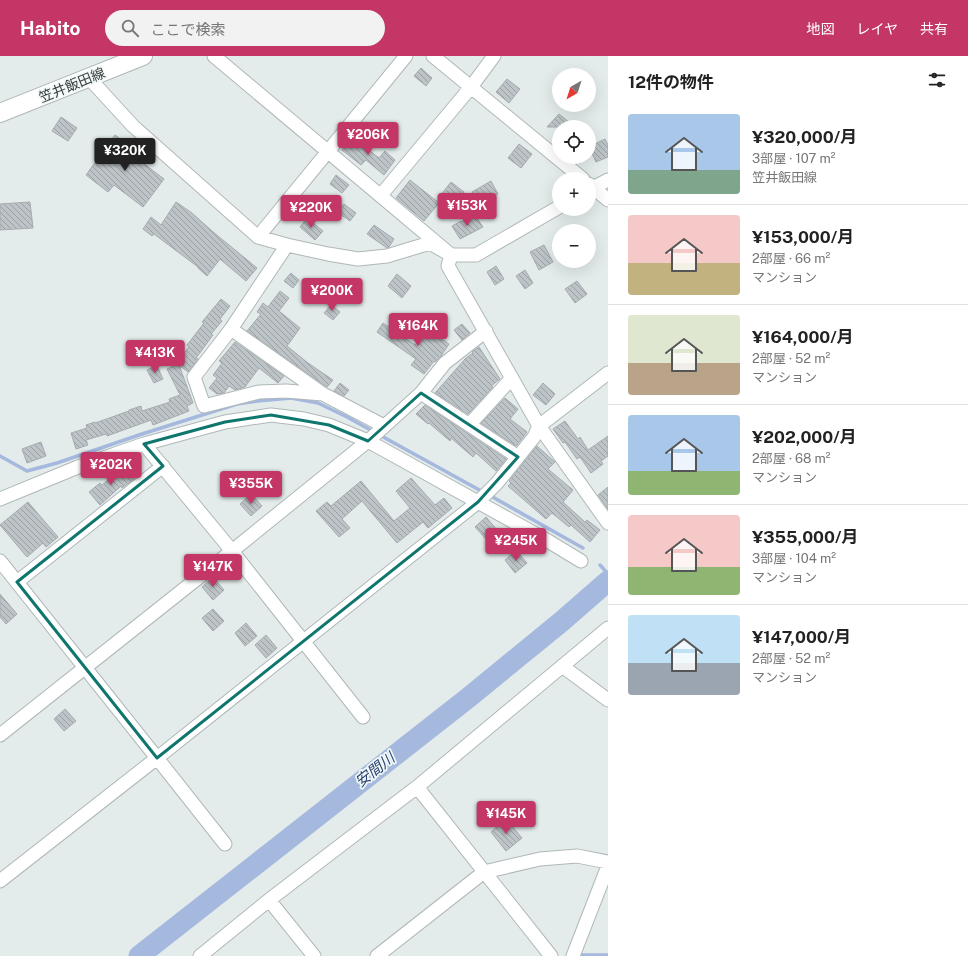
<!DOCTYPE html>
<html lang="ja">
<meta charset="utf-8">
<style>
body{margin:0;font-family:"Public Sans","Noto Sans JP",sans-serif;background:#f2f2f2;color:#222;height:100vh;display:flex;flex-direction:column;font-size:15px;white-space:nowrap}
*{box-sizing:border-box;margin:0}
p{font-size:13px;color:#767676}
.icon{flex:none;width:22px;height:22px;fill:none;stroke:currentColor;stroke-width:2;stroke-linecap:round;stroke-linejoin:round}
.map{position:relative;flex:1;overflow:hidden}
.details{display:flex;flex-direction:column;background:#fff;width:360px}
.details>*{flex:none}
.needle{width:26px;rotate:219deg}
.buttons{position:absolute;left:552px;top:12px;display:grid;gap:8px}
.buttons a{display:grid;place-items:center;width:44px;height:44px;border-radius:50%;background:#fff;box-shadow:0 4px 16px #0002;font-size:20px}
.price{position:absolute;translate:-50% -34px;padding:0 9px;border-radius:4px;background:#c33665;color:#fff;font-size:13px;line-height:26px;filter:drop-shadow(0 1px 2px #0008)}
.price::after{content:'';position:absolute;left:50%;top:24px;width:12px;height:9px;margin-left:-6px;background:inherit;clip-path:polygon(0 0,100% 0,50% 100%)}
.price.on{background:#222;color:#fff}
ul{padding:0;list-style:none}
li{display:flex;align-items:center;gap:12px;height:100px;padding:0 20px}
li+li{border-top:1px solid #e0e0e0}
li span{display:grid;place-items:center;flex:none;width:112px;height:80px;border-radius:4px;color:#555}
li>.icon{margin-inline-start:auto}
span .icon{width:48px;height:48px;fill:#fffc;stroke-width:1}
li b{font-size:17px}
h2{display:flex;justify-content:space-between;align-items:center;height:48px;padding:0 20px;font-size:17px}
header{display:flex;align-items:center;gap:24px;box-sizing:border-box;height:56px;padding:0 20px;background:#c33665;color:#fff}
header strong{font-size:19px}
nav{display:flex;gap:22px;margin-inline-start:auto;font-size:14px}
.search{width:280px;height:36px;background:#f2f2f2;display:flex;align-items:center;gap:10px;box-sizing:border-box;padding:0 14px;border-radius:22px;color:#767676;font-size:15px}
main{display:flex;flex:1;min-height:0}
.map>svg:first-child{display:block}
</style>
<header>
<strong>Habito</strong>
<div class="search"><svg class="icon" aria-label="search" viewBox="0 0 24 24"><circle cx="10" cy="10" r="6"/><path d="M15 15l6 6"/></svg>ここで検索</div>
<nav><a>地図</a><a>レイヤ</a><a>共有</a></nav>
</header>
<main>
<div class="map">
<svg width="608" height="900" viewBox="0 0 608 900">
<defs>
<pattern id="building-back-hatch" width="6" height="6" patternUnits="userSpaceOnUse"><rect width="6" height="6" fill="#bdc4c7"/><path d="M-1 5l2 2M0 0l6 6M5-1l2 2" fill="none" stroke="#9ba0a3"/></pattern>
</defs>
<rect width="100%" height="100%" fill="#e3ebeb"/>
<g fill="none" stroke-linecap="round" stroke-linejoin="round">
<path stroke="#a5b8de" stroke-width="3.5" d="M0,400L27,415L57,407L142,378L237,348L258,345L291,342L318,347L347,361L483,436
M489,439L583,492
M600,509L608,518
M577,899H608"/>
<path stroke="#a5b8de" stroke-width="21" d="M139,900L468,642L561,566L608,525"/>
</g>
<path fill="url(#building-back-hatch)" stroke="#a5acaf" d="M421,12L432,22L426,30L414,20Z
M507,23L520,33L509,47L496,36Z
M559,58L575,71H547Z
M61,61L77,72L68,85L52,75Z
M115,79L138,96L134,100L164,123L143,151L114,129L108,136L86,119Z
M352,81L379,102L385,95L395,104L384,119L366,104L361,109L342,94Z
M605,83L608,89V101L596,106L589,91Z
M519,88L532,98L521,112L508,102Z
M336,119L349,129L342,137L330,128Z
M410,124L439,147L424,165L396,142Z
M491,125L498,138L479,149L472,136Z
M451,126L464,136L454,150L440,140Z
M30,146L33,172L0,174V148Z
M176,146L192,157L212,175L257,212L246,225L220,203L207,220L198,212V211L154,178L152,180L143,173L151,161L161,169Z
M344,148L356,157L350,165L337,156Z
M474,158L483,171L460,183L452,170L461,165L462,166Z
M307,162L323,175L315,184L300,171Z
M374,169L394,183L389,191L387,192L367,178Z
M544,189L553,206L539,214L530,196Z
M496,210L504,223L495,229L487,216Z
M525,214L533,227L525,233L516,220Z
M291,217L299,224L293,232L284,225Z
M397,218L411,230L402,242L388,230Z
M577,225L587,238L575,247L565,233Z
M280,235L289,242L279,255L300,272L287,290L308,307L333,324L327,331L247,275L261,258L257,256L263,247L268,251Z
M221,243L230,250L220,263L222,265L211,278L213,279L196,302L198,303L188,316L179,309L193,347L187,350L189,355L153,369L151,364L107,380L106,378L86,384L88,389L76,393L71,377L87,372L86,369L95,366V367L129,355V354L141,350L142,355L170,346L169,343L180,339L167,313L178,308L176,307L189,291L187,289L204,267L202,266Z
M331,249L340,256L333,264L324,257Z
M383,267L415,289L426,273L449,288L441,300L435,306L434,305L424,318L411,309L416,303L377,276Z
M462,268L470,277L462,284L454,274Z
M235,286L284,320L278,327L259,312L245,331L235,334L229,330L224,337L217,338L209,332L217,322L213,319L222,307L219,305Z
M479,291L500,323L491,330L493,331L468,358L435,337L466,302L473,297L472,296Z
M157,310L163,323L154,327L147,314Z
M340,327L349,334L344,340L334,335Z
M543,327L555,338L546,349L533,339Z
M505,342L518,353L510,363L527,376L516,390L481,367Z
M425,349L506,403L496,415L476,397L473,401L451,382L450,385L429,367L428,368L416,358Z
M565,365L578,383L580,381L588,394L608,380V400L601,405L603,408L591,417L580,401L577,403L565,386L563,387L553,373Z
M41,386L46,400L27,407L22,393Z
M537,390L555,406L548,413L573,434L563,446L585,466L587,464L600,474L590,486L571,469L569,471L552,457L546,463L508,430L511,427L509,425Z
M124,411L134,423L122,432L121,430L100,449L89,436L100,427L102,429Z
M411,422L435,449L444,442L452,452L428,472L423,466L397,487L362,445L342,463L350,472L339,481L316,455L327,446L331,450L361,425L394,465L410,452L396,435Z
M608,431V453L598,439Z
M251,438L262,450L251,460L240,448Z
M28,446L58,481L46,491L43,487L27,501L0,469Z
M486,461L497,474L486,483L475,471Z
M516,494L527,507L515,517L505,504Z
M213,521L224,534L213,544L202,531Z
M0,538L17,558L6,568L0,561Z
M213,553L224,565L213,575L202,562Z
M246,567L257,580L245,590L235,577Z
M266,579L277,592L266,602L255,589Z
M65,653L76,665L64,675L54,663Z
M506,763L522,782L506,795L491,776Z"/>
<g fill="none" stroke-linecap="round" stroke-linejoin="round">
<g stroke="#b0b8b7" stroke-width="15">
<path id="minor" d="M214,0L451,199L448,210L539,370L608,467
M433,0L583,123
M89,22L133,70L258,181L287,189L328,198L358,203L387,200L430,187L451,199H476L559,151
M589,128L608,144
M589,134L608,124
M381,139L471,31L494,0
M258,181L406,0
M287,189L231,273L194,321L204,350L259,336L286,335L323,338L384,370
M231,273L323,338
M421,337L518,401
M469,369L512,322
M144,388L232,495L363,661
M0,443L78,411L144,388L225,366L271,359L304,363L329,369L368,385L548,485L581,505
M0,505L157,702L478,446L497,427L534,381L539,370L608,317
M17,526L163,410
M562,610L608,644
M0,679L232,495L368,385L421,337L445,307L486,275
M417,731L551,900
M0,825L157,702L225,788
M269,844L314,900
M200,900L269,844L417,731L608,572
M377,900L484,816L540,803L577,800L608,806
M573,900L608,810"/>
</g>
<g stroke="#b0b8b7" stroke-width="20">
<path id="secondary" d="M0,57L143,0"/>
</g>
<use href="#minor" stroke="#fff" stroke-width="13"/>
<use href="#secondary" stroke="#fff" stroke-width="18"/>
</g>
<path fill="none" stroke="#0f766e" stroke-width="3" stroke-linejoin="round" d="M421,337L518,401L478,446L157,702L17,526L163,410L144,388L225,366L271,359L329,369L368,385Z"/>
<g text-anchor="middle" stroke-width="3.5" stroke-linejoin="round" paint-order="stroke">
<g font-size="14" fill="#393c3c" stroke="#f0f8f8">
<text transform="translate(72 29) rotate(-22)" y="5">笠井飯田線</text>
</g>
<g font-size="15" font-style="italic" fill="#293f70" stroke="#f0f8f8">
<text transform="translate(375 714) rotate(-38)" y="5">安間川</text>
</g>
</g>
</svg>
<div class="buttons">
<a><svg class="needle" viewBox="-14 -14 28 28"><path d="M0-13l5 13h-10z" fill="#e53935"/><path d="M0 13l5-13h-10z" fill="#767676"/></svg></a>
<a><svg class="icon" aria-label="locate" viewBox="0 0 24 24"><circle cx="12" cy="12" r="6"/><path d="M12 2v4M12 18v4M2 12h4M18 12h4"/></svg></a>
<a>+</a>
<a>−</a>
</div>
<b class="price" style="left:368px;top:100px">¥206K</b>
<b class="price on" style="left:125px;top:116px">¥320K</b>
<b class="price" style="left:467px;top:171px">¥153K</b>
<b class="price" style="left:311px;top:173px">¥220K</b>
<b class="price" style="left:332px;top:256px">¥200K</b>
<b class="price" style="left:418px;top:291px">¥164K</b>
<b class="price" style="left:155px;top:318px">¥413K</b>
<b class="price" style="left:111px;top:430px">¥202K</b>
<b class="price" style="left:251px;top:449px">¥355K</b>
<b class="price" style="left:516px;top:506px">¥245K</b>
<b class="price" style="left:213px;top:532px">¥147K</b>
<b class="price" style="left:506px;top:779px">¥145K</b>
</div>
<section class="details">
<h2>12件の物件<svg class="icon" aria-label="filters" viewBox="0 0 24 24"><path d="M4 7h16M4 17h16"/><circle cx="9" cy="7" r="2"/><circle cx="15" cy="17" r="2"/></svg></h2>
<ul>
<li><span style="background:linear-gradient(#a9c7e8 70%,#7fa58c 0)"><svg class="icon" aria-label="home" viewBox="0 0 24 24"><path d="M3 11l9-7 9 7M6 9v11h12V9"/></svg></span><div><b>¥320,000/月</b><p>3部屋 · 107 m²</p><p>笠井飯田線</p></div></li>
<li><span style="background:linear-gradient(#f6c9c9 60%,#c2b280 0)"><svg class="icon" aria-label="home" viewBox="0 0 24 24"><path d="M3 11l9-7 9 7M6 9v11h12V9"/></svg></span><div><b>¥153,000/月</b><p>2部屋 · 66 m²</p><p>マンション</p></div></li>
<li><span style="background:linear-gradient(#dfe7d0 60%,#b9a48a 0)"><svg class="icon" aria-label="home" viewBox="0 0 24 24"><path d="M3 11l9-7 9 7M6 9v11h12V9"/></svg></span><div><b>¥164,000/月</b><p>2部屋 · 52 m²</p><p>マンション</p></div></li>
<li><span style="background:linear-gradient(#a9c7e8 70%,#8fb573 0)"><svg class="icon" aria-label="home" viewBox="0 0 24 24"><path d="M3 11l9-7 9 7M6 9v11h12V9"/></svg></span><div><b>¥202,000/月</b><p>2部屋 · 68 m²</p><p>マンション</p></div></li>
<li><span style="background:linear-gradient(#f6c9c9 65%,#8fb573 0)"><svg class="icon" aria-label="home" viewBox="0 0 24 24"><path d="M3 11l9-7 9 7M6 9v11h12V9"/></svg></span><div><b>¥355,000/月</b><p>3部屋 · 104 m²</p><p>マンション</p></div></li>
<li><span style="background:linear-gradient(#bfe0f5 60%,#9aa5b1 0)"><svg class="icon" aria-label="home" viewBox="0 0 24 24"><path d="M3 11l9-7 9 7M6 9v11h12V9"/></svg></span><div><b>¥147,000/月</b><p>2部屋 · 52 m²</p><p>マンション</p></div></li>
</ul>
</section>
</main>
